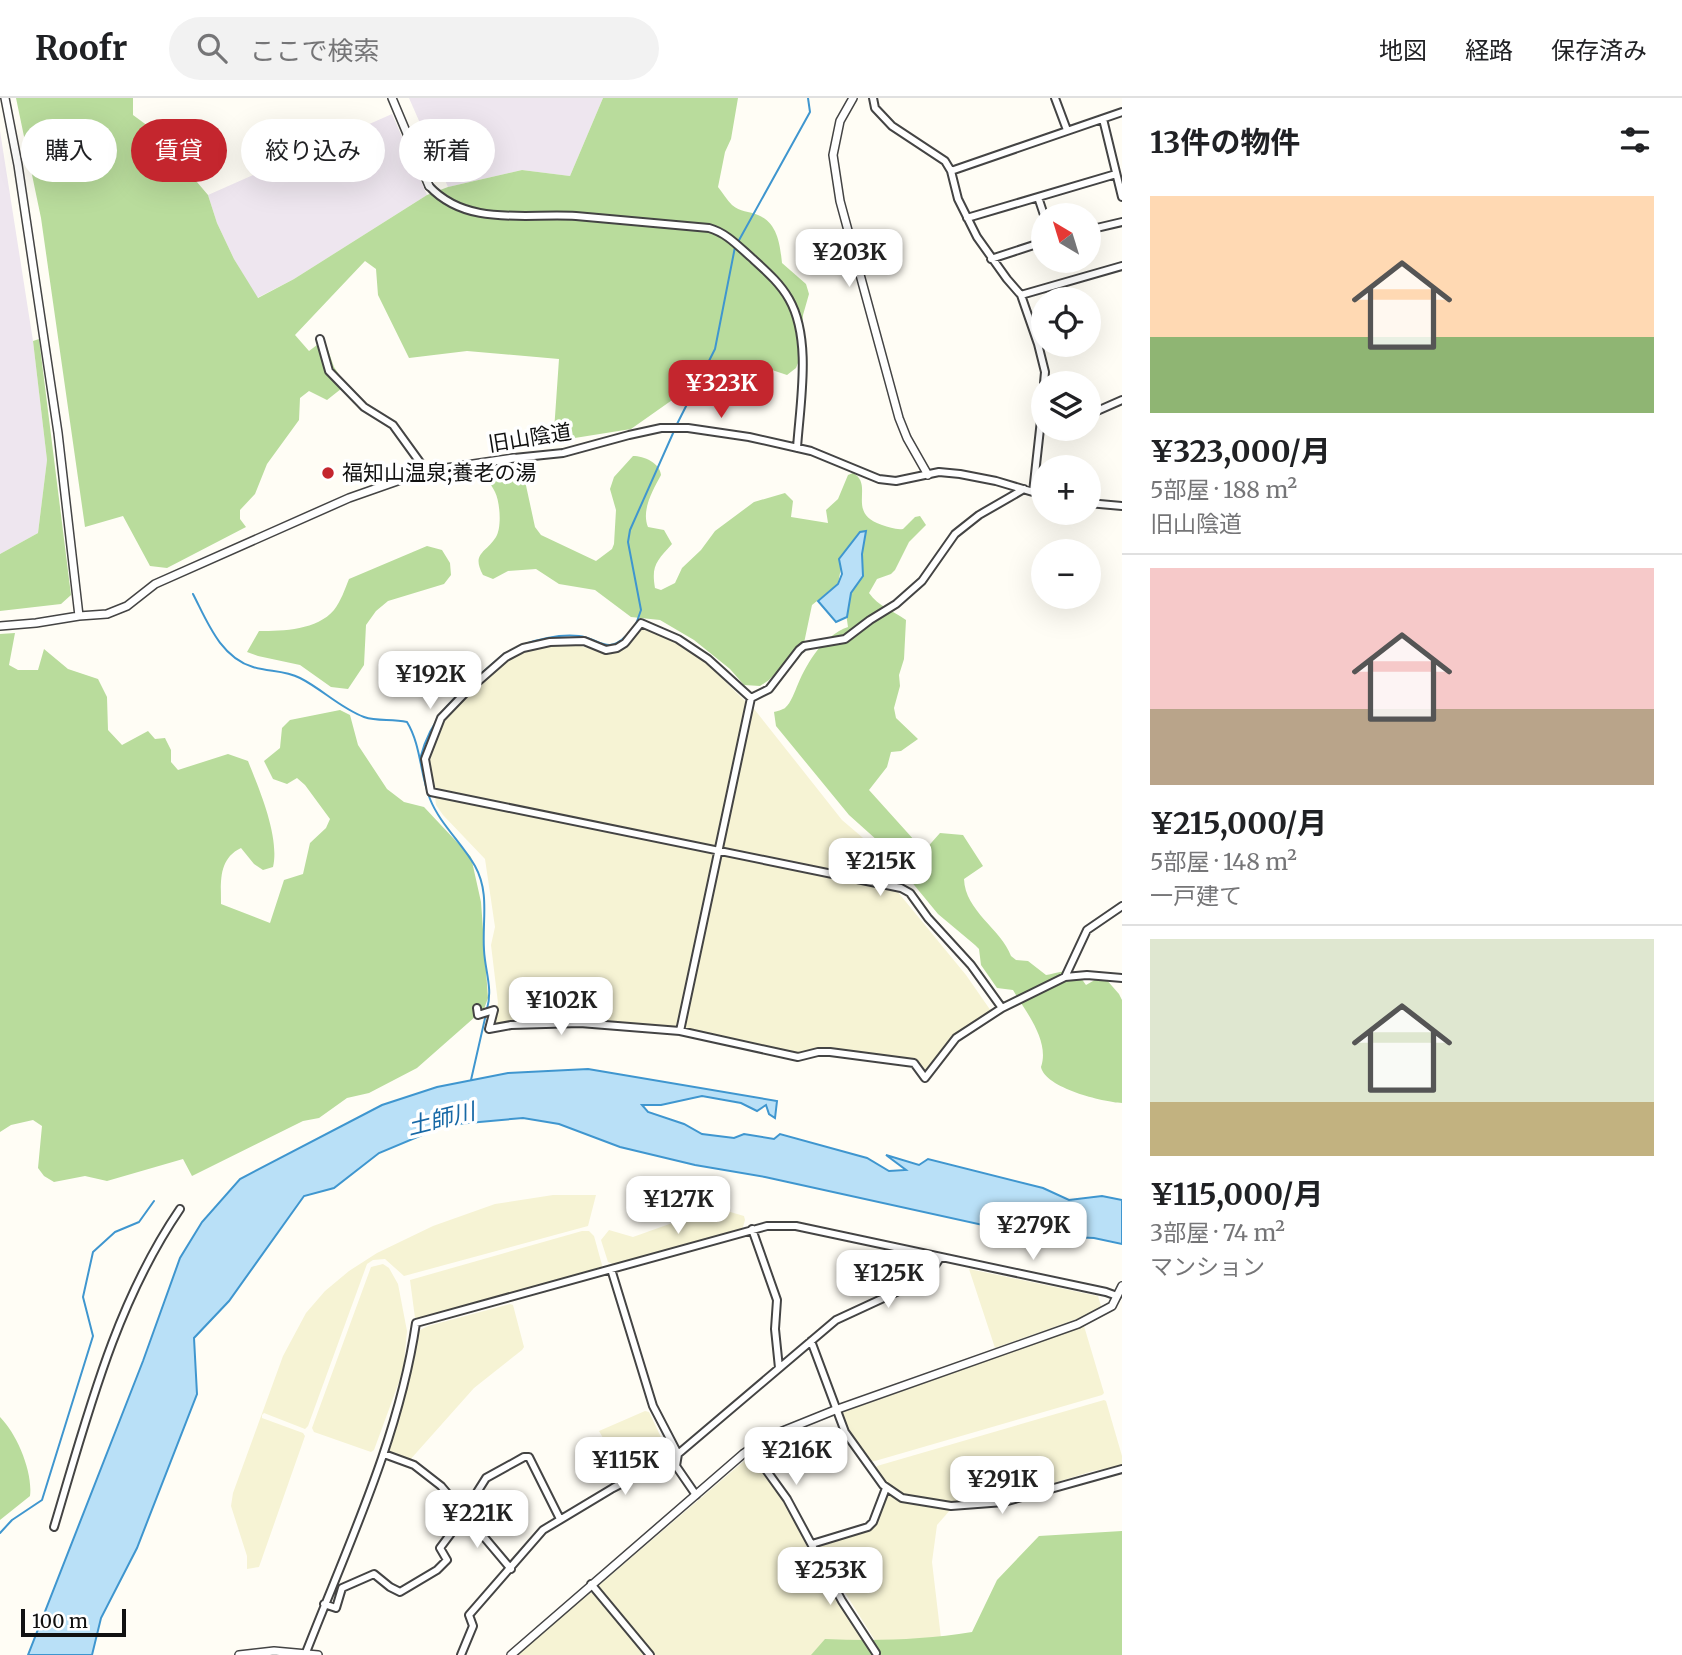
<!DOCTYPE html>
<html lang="ja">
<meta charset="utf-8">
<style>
body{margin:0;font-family:Merriweather,"Noto Sans JP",serif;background:#f2f2f2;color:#202124;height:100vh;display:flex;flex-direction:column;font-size:26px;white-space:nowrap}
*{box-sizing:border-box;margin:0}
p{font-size:23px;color:#757577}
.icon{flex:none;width:38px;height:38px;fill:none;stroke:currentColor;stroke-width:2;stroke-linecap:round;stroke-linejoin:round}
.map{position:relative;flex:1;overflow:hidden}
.details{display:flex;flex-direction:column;background:#fff;width:560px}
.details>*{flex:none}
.hud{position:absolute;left:21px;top:21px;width:665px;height:63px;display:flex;gap:14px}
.needle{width:46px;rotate:322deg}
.fabs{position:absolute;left:1031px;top:105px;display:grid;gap:14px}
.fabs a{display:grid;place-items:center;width:70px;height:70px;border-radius:50%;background:#fff;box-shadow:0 7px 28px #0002;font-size:35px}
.scale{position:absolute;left:21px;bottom:18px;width:105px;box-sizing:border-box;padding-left:7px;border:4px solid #111;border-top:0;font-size:19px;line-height:24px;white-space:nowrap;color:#111;-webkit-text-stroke:5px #fff;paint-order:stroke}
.price{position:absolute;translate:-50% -60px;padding:0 16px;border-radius:14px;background:#fff;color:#222;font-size:23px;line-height:46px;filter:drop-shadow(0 2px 4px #0008)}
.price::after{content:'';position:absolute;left:50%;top:42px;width:21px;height:16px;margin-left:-10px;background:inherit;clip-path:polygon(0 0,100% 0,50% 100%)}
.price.on{background:#c4262e;color:#fff}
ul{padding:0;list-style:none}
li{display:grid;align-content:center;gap:14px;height:371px;padding:0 28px}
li+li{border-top:2px solid #e0e0e0}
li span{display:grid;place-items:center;height:217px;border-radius:0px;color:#555}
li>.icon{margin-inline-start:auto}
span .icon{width:126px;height:126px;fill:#fffc;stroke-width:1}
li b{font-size:30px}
h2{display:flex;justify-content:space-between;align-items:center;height:84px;padding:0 28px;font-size:30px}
.chip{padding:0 24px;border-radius:32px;background:#fff;box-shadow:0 7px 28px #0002;font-size:24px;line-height:63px}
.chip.on{background:#c4262e;color:#fff}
header{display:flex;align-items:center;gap:42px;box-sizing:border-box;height:98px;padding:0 35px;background:#fff;border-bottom:2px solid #e0e0e0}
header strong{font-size:33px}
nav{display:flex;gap:38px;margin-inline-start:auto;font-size:24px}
.search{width:490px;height:63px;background:#f2f2f2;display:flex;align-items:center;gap:18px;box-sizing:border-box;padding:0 24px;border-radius:38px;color:#757577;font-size:26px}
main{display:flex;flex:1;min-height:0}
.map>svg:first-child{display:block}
</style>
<header>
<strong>Roofr</strong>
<div class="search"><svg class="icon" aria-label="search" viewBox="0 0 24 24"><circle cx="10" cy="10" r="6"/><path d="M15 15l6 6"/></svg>ここで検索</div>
<nav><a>地図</a><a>経路</a><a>保存済み</a></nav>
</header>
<main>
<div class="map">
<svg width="1122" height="1557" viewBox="0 0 1122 1557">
<rect width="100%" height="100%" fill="#fffdf5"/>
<path fill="#eee6ef" d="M409,0H603L570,78L522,72L448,89Z
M392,16L427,97L294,181L257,200L234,161L217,125L208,97Z
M0,33L33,243L47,362L38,435L0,456Z"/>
<path fill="#f6f3d4" d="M643,530L672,542L700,559L746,604L716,751L433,690L428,661L439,631L447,617L466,598L508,562L534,550L573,546L605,555H614L624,549Z
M751,607L842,722L876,751L894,783V787L721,751Z
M435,698L716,755L678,930L594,921L555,922L495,928L492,925L498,905L491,847L495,829L485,761L443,717L436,707Z
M720,757L897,793L966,877L991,913L954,938L925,974L911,962L836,952L797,956L684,932Z
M553,1097H596L588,1128L404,1178L385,1161L373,1162L367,1166L308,1328L305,1331L264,1315L262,1317V1320L303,1335L305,1338L259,1469L247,1471V1458L231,1408L233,1395L283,1258L306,1215L325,1193L349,1173L377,1155L433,1128L495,1106Z
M727,1113L744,1118L745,1122L742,1132L615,1167L608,1164L601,1142L609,1132L633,1139L675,1124Z
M582,1133H589L594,1138L602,1167L601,1171L417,1222L415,1220L410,1182Z
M383,1166L389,1170L398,1186L407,1233L404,1265L399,1284L374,1352L371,1354L314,1334L312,1330L371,1169Z
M969,1171L1098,1198L1101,1208L1094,1215L995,1250Z
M510,1206L513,1207L524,1249L522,1252L474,1290L409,1363L383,1357L414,1235L428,1228Z
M1084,1228L1104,1295L1102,1297L875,1363L869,1364L843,1325L841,1315Z
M1104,1302L1106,1303L1122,1358V1368L1093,1373L1005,1400L952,1404L904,1397L888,1388L875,1372L877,1368Z
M645,1313L649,1314L669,1356L637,1375L610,1352L599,1333Z
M751,1357L786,1405L870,1546L850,1557H654L597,1489Z
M887,1396L903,1403L951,1411L937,1427L932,1464L941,1540L884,1557L816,1448L874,1427Z
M589,1495H594L646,1557H515Z"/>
<path fill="#b9dc9c" d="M16,0H133V17L152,31L208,97L217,125L234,161L258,200L294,181L427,97L448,89L522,72L570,78L603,0H738L731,41L725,54L718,89C723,95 727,102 732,107C740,114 749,113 758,117C778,125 780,147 782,165L806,186L809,196L803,217L800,260L796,270L787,277L766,270L734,269L725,262H714L675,300L631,331L556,343L554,333L559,261L467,253L409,260L378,197L376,171L365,163L295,237L309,253L317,247L327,249L334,269L346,287L327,302L309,293L300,300L299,322L267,366L255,396L240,412V421L246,429L167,470L150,468L123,418L85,429L41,120Z
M39,241L71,497L61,506L0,513V456L38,435L47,362L33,243Z
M633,358C644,358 660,365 661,377C653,392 641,412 648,429L664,432L672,446C657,463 651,467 655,490L661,492L675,485L682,470L701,452L715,433L754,404L785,395L793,403L791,419L828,425L826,412L838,401L848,377L853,375C875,387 845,415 882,427C889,429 896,432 903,431L915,419L920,418L926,427L909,444L895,472L891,476L877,481L869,495C879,509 892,512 906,522L904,561L899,577L900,588L894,610L896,620L918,641L901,653L891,654L887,669L869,692L924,753L940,735L963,737L983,768L964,781C965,813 1001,831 1011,858L1016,862L1028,863L1046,877C1065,874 1072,866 1086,887L1100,879L1105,880L1119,896L1122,902V1005C1103,1004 1045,990 1041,969C1050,943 1026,914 1013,892L997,890L981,867L979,851L975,847L938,816L878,743L849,717L776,628L774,614C775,614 784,611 785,610C791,605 795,593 798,586C808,563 823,538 848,529L846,515L851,495L863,478L862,456L865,433L841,470L838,486L812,507L804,545L769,582L760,588L744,587L730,571L694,542L660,522L631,519L595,492L559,486L536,471L508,473L493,481L483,477C471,455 486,455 496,439C502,429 500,404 495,394C492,387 486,381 481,375L522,369L535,429L541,437L596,463L612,451L614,446L616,412L610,391L614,379Z
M427,448L442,452L450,465L451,477L444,486L388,503L376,513L366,527L364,567L348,591L331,589L300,567L258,558L247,554L259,533C284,533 317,532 334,512C341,503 345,491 349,481Z
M15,535L9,567L18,572H38L44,551L68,571L98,581L107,599L108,632L122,647L148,633L155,641L165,640L171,652V664L178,672L228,656L248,663C259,691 280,739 273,769L263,772L254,766L241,750C218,761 221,784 221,806L270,825L284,782L303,776L310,745L326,730L330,721L305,687L297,680L287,686L273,681L264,663L280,650L282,630L290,622L340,612L350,617L358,647L387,691L404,704L424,709L471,759L481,804L488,900L484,911L417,970L369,995L347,1000L319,1020L303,1023L192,1078L183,1061L107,1083L85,1078L54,1084L44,1078L38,1070L42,1028L33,1022L11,1027L0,1034V536Z
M0,1319C17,1336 33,1374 30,1398L0,1422Z
M1122,1433V1557H811L825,1541C875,1543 923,1542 972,1534L997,1482L1039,1438Z"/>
<path fill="#b9e0f7" stroke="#3f96cf" stroke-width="2" d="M866,433L862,456L863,478L851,495L847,519L836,524L818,503L838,486L842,476L839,461L860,434Z
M588,971L777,1003L775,1020L769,1016L766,1007L757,1013L741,1005L702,998L661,1007H642L648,1014L684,1026L702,1036L734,1040L744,1036L774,1041L780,1036L867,1060L889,1073L906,1072L886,1057L919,1067L928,1061L1043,1090L1069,1102L1102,1098L1122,1102V1146L1094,1140L1028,1137L765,1079L695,1067L620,1049L559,1026L523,1020L446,1027L379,1055L334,1090L304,1098L229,1203L194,1240L197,1296L137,1450L101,1520L92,1557H28L143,1263L180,1160L202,1124L240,1081L382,1007L437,989L508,975Z"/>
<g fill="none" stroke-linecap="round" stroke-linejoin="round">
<path stroke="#3f96cf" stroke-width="2" d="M738,144L810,14L808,0
M676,328L715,251L735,149
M193,496C207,523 220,559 253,569C269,574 284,572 300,580C322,591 340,610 364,619C378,624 392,620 407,624C421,647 420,676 430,701C440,726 462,745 475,768C490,795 482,823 484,852C485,873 493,890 487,911
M635,529L641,512L628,444L630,432L674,333
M522,547C539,541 561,536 579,538C599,540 607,557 626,538
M420,661C432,612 467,588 504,556L514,551
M471,982L486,916
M0,1435L12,1422L42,1402L93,1238L83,1199L93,1154L115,1134L139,1124L154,1103"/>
<g stroke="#444" stroke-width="10">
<path id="minor" d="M873,0L875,10L892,28L945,63L951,73L958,101L977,139L1007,181L1021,197L1038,246L1045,274L1044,285
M1055,0L1067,32
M1103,21L1122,99
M951,73L1122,14
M429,88C467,129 525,115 576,118C620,122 665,126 709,130C727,135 739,149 753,161C766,173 780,185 789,201C812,241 800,305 797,350
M1038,99L1044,117
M967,120L1116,76
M1088,132L1122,124
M991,161L1043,144
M1021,197L1122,168
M320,241L329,273L364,309L393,327L427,374
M1088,317L1122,302
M514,360L563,355L629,337L661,330H688L749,339L811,353L879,381L896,383L939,374L960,376L996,383L1043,397
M1033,394L1043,304
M1088,405L1122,408
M751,600L708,561L678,541L641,525L625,545L617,550L606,552L584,543L550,544L523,550L506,559L466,594L441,620L425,661L431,694L901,790L910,795L928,820L971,867L1002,910
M1065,879L1087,832L1122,808
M477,910L478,917L494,912L489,931L511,927L580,925L680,933L798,959L818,954H830L914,965L925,980L956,940L1002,910L1065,879L1087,877L1122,880
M680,933L751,600L769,591L799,552L804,548L845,541L870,522L896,506L922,483L955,436L979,417L1024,391
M752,1131L777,1202L775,1231L779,1270
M611,1171L653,1308L678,1356L676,1368L696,1397
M811,1243L845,1334L883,1387L902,1400L951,1408L1004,1404L1122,1371
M751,1351L787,1401L842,1503L876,1555
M384,1356L414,1367L441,1388L511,1471
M54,1429C87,1319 115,1206 180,1111
M812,1446L868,1429L873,1424L886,1390
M591,1486L650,1557
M324,1506L336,1510L342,1490L374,1476L390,1489L400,1494L437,1472L447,1462L440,1450L452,1434L486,1380L524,1359H529L560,1421
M305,1557C347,1449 399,1341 416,1225L767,1128H796L1106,1194L1117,1198
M461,1557L473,1528L469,1517L543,1432L613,1390L678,1356L836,1222L916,1185L930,1175L940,1160"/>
</g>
<g stroke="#444" stroke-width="10">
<path id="tertiary" d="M5,0L18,67L58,335L79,518
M392,0L429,88
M853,0L840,23L833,57L840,103L899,320L907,340L928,377
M0,528L36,525L79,518L107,516L127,508L155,486L349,400L406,380L446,370L514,360
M239,1557L274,1553L318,1557
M511,1557L743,1356L768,1339L835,1312L1078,1226L1112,1208L1122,1188"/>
</g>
<use href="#minor" stroke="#fff" stroke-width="6"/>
<use href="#tertiary" stroke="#fff" stroke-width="7"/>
</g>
<circle fill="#c4262e" stroke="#fff" stroke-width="2.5" cx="328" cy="375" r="7"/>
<g text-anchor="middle" stroke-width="7" stroke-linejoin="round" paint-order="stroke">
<g font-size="21" fill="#111" stroke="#fff">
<text transform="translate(530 340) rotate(-9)" y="7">旧山陰道</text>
</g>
<g font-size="21" fill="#111" stroke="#fff" text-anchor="start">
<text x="342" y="382">福知山温泉;養老の湯</text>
</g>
<g font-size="23" font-style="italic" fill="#1768a6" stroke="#fff">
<text transform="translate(441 1021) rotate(-14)" y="8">土師川</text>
</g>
</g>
</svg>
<div class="fabs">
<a><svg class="needle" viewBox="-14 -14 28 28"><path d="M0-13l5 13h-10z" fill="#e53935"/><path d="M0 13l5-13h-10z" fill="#757577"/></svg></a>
<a><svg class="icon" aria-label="locate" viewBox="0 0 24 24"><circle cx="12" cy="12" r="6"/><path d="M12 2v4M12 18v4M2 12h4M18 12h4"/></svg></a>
<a><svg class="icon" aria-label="layers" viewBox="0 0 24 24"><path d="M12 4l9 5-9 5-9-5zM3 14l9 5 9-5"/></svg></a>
<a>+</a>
<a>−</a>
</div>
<div class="scale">100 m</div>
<b class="price" style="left:849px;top:191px">¥203K</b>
<b class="price on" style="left:721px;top:322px">¥323K</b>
<b class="price" style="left:430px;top:613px">¥192K</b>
<b class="price" style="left:880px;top:800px">¥215K</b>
<b class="price" style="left:561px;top:939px">¥102K</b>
<b class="price" style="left:678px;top:1138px">¥127K</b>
<b class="price" style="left:1033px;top:1164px">¥279K</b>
<b class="price" style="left:888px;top:1212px">¥125K</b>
<b class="price" style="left:796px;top:1389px">¥216K</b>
<b class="price" style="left:625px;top:1399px">¥115K</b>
<b class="price" style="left:1002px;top:1418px">¥291K</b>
<b class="price" style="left:477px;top:1452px">¥221K</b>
<b class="price" style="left:830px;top:1509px">¥253K</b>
<div class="hud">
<a class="chip">購入</a>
<a class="chip on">賃貸</a>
<a class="chip">絞り込み</a>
<a class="chip">新着</a>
</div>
</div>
<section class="details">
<h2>13件の物件<svg class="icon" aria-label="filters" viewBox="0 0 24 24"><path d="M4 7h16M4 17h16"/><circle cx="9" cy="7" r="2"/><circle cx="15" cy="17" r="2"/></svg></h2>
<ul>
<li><span style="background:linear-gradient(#ffd9b3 65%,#8fb573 0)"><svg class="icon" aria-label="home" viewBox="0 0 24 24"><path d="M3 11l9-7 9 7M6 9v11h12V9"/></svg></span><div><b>¥323,000/月</b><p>5部屋 · 188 m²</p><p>旧山陰道</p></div></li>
<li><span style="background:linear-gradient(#f6c9c9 65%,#b9a48a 0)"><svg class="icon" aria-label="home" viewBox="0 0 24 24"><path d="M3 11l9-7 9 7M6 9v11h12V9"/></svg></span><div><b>¥215,000/月</b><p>5部屋 · 148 m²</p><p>一戸建て</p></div></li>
<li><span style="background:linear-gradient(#dfe7d0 75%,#c2b280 0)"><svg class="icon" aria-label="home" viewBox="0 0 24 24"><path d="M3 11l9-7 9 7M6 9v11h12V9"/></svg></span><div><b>¥115,000/月</b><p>3部屋 · 74 m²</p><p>マンション</p></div></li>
</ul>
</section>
</main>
